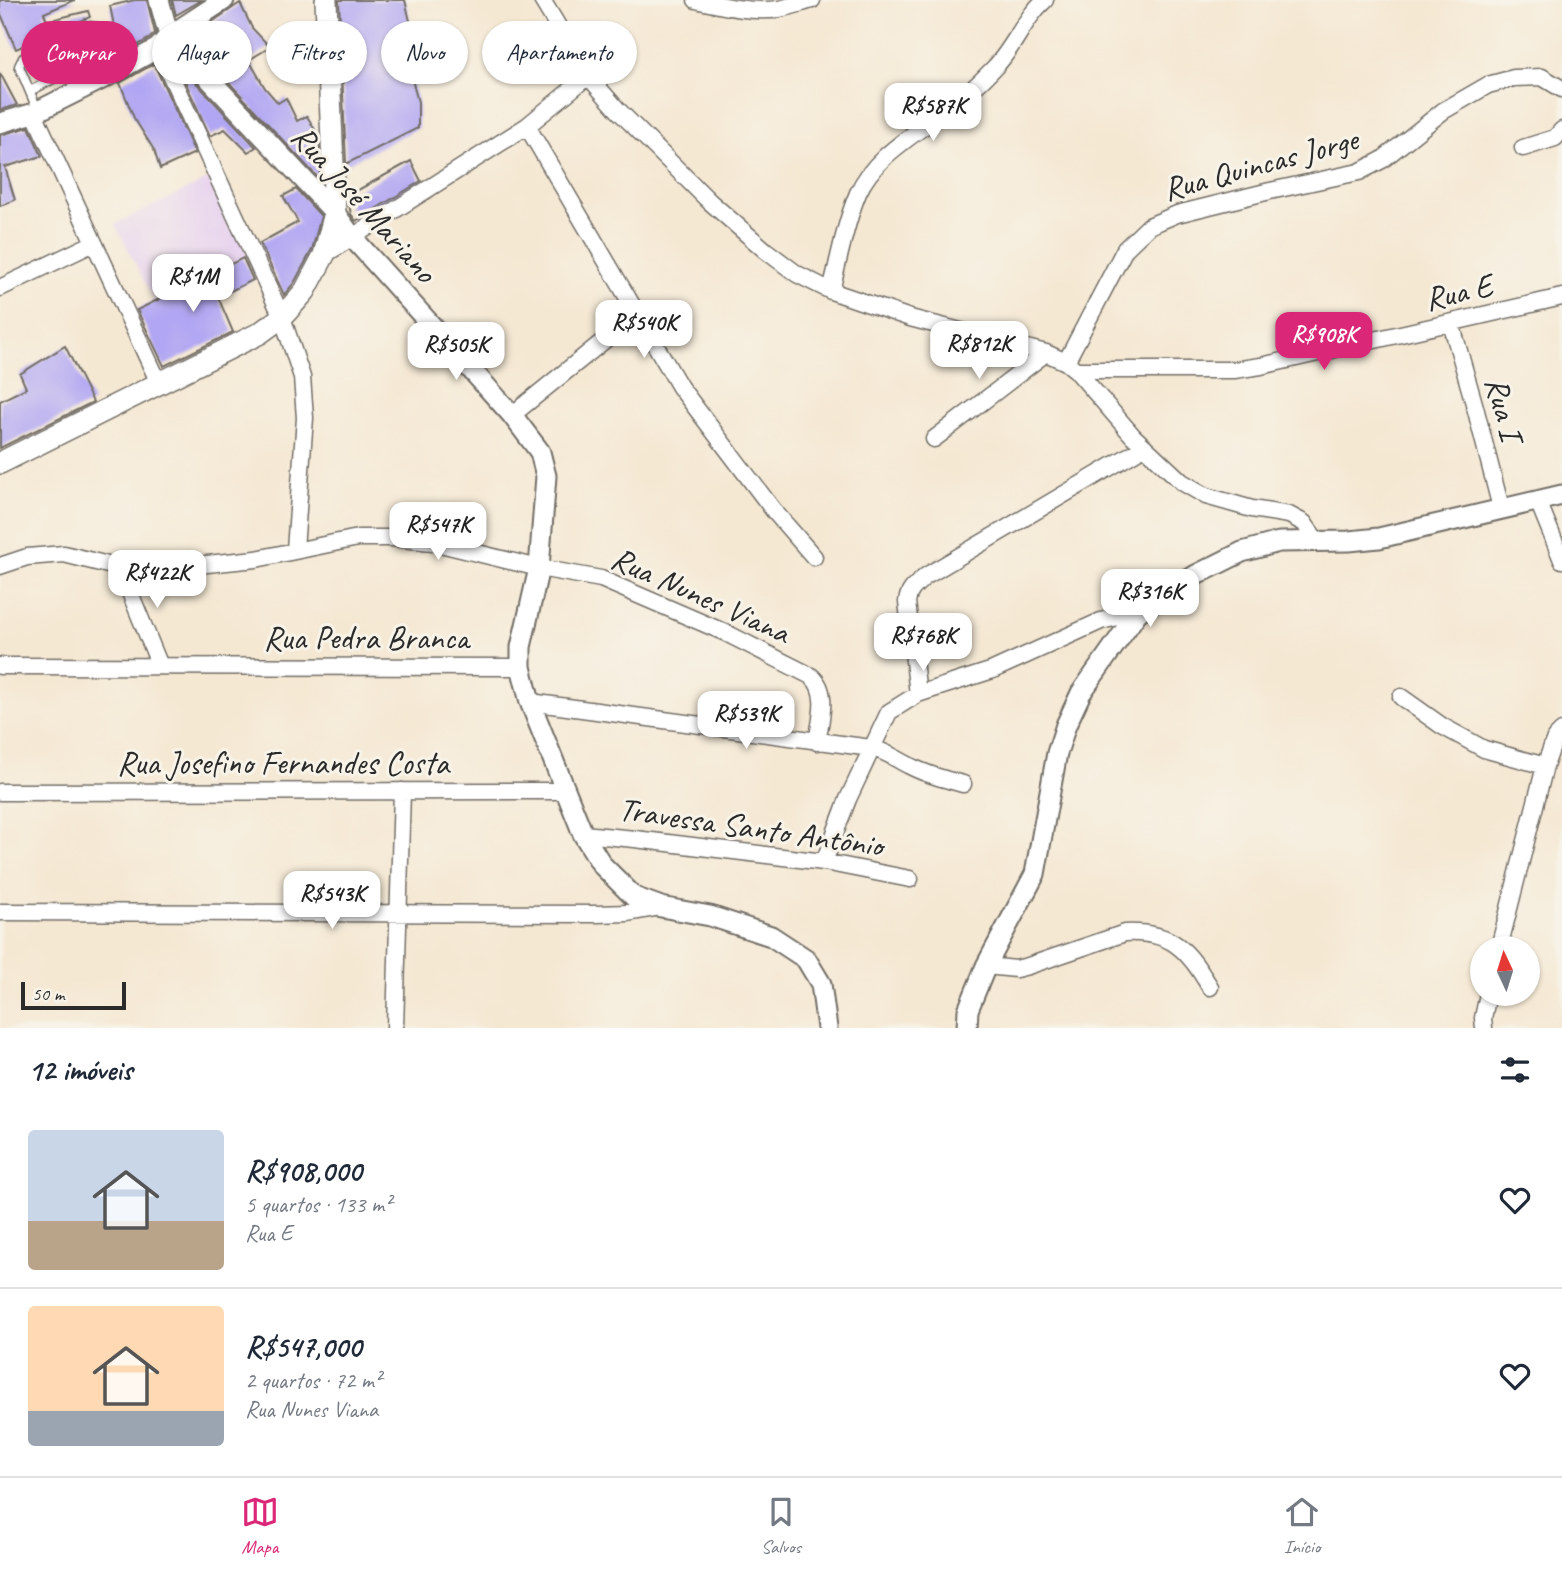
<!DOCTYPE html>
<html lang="pt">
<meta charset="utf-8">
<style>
body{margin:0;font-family:Caveat,sans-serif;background:#f6f6f7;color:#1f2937;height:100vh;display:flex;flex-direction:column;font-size:26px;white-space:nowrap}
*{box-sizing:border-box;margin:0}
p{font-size:23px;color:#747a83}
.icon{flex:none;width:38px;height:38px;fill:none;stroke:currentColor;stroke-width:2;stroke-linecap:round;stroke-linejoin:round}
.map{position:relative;height:1028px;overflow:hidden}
.panel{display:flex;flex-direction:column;background:#fff;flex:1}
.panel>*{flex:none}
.top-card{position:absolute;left:21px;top:21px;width:700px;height:63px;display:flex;gap:14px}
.needle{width:46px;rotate:356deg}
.fabs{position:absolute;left:1470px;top:936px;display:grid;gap:14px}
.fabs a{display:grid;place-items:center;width:70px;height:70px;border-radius:50%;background:#fff;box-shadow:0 2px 5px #0004;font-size:35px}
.scale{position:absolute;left:21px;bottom:18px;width:105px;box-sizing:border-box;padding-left:7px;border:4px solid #2b2b2b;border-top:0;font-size:19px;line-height:24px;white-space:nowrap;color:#2b2b2b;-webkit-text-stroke:5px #f7f3e8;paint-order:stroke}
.price{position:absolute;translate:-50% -60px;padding:0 16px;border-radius:14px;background:#fff;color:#222;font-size:23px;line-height:46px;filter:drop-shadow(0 2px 4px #0008)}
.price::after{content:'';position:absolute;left:50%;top:42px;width:21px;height:16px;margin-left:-10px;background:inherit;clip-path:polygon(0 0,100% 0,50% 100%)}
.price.selected{background:#db2777;color:#fff}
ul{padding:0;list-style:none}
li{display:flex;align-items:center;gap:21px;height:175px;padding:0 28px}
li+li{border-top:2px solid #e0e1e3}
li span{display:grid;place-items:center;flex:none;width:196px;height:140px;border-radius:7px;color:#555}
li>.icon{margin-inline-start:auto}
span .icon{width:84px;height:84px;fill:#fffc;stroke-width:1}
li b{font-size:30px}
h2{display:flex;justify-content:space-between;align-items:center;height:84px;padding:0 28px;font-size:30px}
.chip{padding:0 24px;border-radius:32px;background:#fff;box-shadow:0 2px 5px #0004;font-size:24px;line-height:63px}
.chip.selected{background:#db2777;color:#fff}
.tab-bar{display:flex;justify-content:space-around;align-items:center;height:98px;border-top:2px solid #e0e1e3;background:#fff;font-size:19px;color:#747a83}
.tab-bar a{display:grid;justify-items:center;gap:4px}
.tab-bar .selected{color:#db2777}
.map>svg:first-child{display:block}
</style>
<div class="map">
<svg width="1562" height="1028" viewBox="0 0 1562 1028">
<rect width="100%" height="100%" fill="#f7f3e8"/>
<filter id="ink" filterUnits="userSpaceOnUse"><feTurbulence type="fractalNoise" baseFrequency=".0143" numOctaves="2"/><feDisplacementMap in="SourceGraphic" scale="14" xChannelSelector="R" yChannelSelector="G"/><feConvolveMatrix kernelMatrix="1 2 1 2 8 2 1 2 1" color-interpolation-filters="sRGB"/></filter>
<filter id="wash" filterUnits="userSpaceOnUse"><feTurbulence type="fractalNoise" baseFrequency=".00686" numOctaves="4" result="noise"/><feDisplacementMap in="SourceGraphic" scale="28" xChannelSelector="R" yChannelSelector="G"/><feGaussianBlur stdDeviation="1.57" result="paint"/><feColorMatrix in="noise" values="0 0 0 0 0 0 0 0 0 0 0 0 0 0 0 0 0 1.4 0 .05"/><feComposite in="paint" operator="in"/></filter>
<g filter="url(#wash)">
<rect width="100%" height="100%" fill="#f5e8d3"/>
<path fill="#e7d2ef" d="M211,178L249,255L154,300L115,224Z"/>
<g id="blocks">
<path fill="#b1a6f3" d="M0,0H75L44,13L47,21L88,11L90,17L16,49L0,12Z
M135,0H147L155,33L150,38L120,55L110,6Z
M172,0H202L176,15Z
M339,0H405L410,21V72L418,102V128L346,164Z
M240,3L252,28L270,47L249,60L265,88L278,103L286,98L297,121L307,116L319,137L320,180L195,46L190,37Z
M154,64L195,153L160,169L154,150L134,118L120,83Z
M0,73L17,105L0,110Z
M188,74L256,147L248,152L225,129L210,136L183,77Z
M29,127L42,156L5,167L15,200L0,206V135Z
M411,161L421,181L356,221L351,214L347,196Z
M296,189L321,216L312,250L294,283L284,295L260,243L298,222L283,196Z
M243,258L253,280L218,297L233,332L164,366L137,310Z
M65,346L93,402L0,448V401L26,388L20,374Z"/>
</g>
</g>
<g filter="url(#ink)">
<use href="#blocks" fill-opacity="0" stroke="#726d66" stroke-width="2"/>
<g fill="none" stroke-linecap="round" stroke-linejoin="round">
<g stroke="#726d66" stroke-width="11">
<path id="service" d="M30,91L107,51
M38,111L19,66L23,58L90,26L96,27L116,70"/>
</g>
<g stroke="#726d66" stroke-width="19">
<path id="minor" d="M542,0L588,76L618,110L709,201L765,250L797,274L831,291L910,318L1046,353L1066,362L1076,370L1133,436L1182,482L1206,496L1252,509L1289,515L1304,523L1316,540
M696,0C723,6 752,13 779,9C790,7 801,3 812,0
M158,48L282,317L302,377L305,418L295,549
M34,113L159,383
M527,126L680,387L774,511L814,557
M1523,148L1555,138L1562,130
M324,255L527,126L588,76
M0,288L94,243
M831,291C839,259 845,224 858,193C874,156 916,134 946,110C963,98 980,83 994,68C1014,48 1024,18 1045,0
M1451,323L1475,407L1501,508
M1066,362L1125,249L1149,226L1177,214L1270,191L1359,172L1382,160L1443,111L1488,85L1514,78L1542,77L1562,89
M1076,370H1234L1261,366L1562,297
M512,415L638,313
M934,439L1046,353
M1538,501L1562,560
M0,566L27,557L64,554L120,568L148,570L256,559L358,538H391L432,542L539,568L601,579L726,633L811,676C830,691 820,722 817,742
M120,568L160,666
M0,666L521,667
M918,694L907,602C908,590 917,584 926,576L1144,447
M1401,697L1442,726L1484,749L1545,766
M530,702L871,748C886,751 894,758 908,765C925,774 944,779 963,784
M0,792L566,791
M583,834L635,839L824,862L910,879
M824,862L848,799L889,712L918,694L993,670L1101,621L1138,612
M0,912L597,914L628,913L661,907
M1499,948L1545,766L1555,738L1562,731
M986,966L1016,969L1028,966L1125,933C1172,931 1187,949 1210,987
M395,1028L402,791
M1484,1028L1483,1018L1488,994"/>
</g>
<g stroke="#726d66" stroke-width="23">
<path id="tertiary" d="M159,0L169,36L335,213L352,237L512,415L540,452L546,476L539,568L521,647V667L530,702L583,834L602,865L634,897L661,907L710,916L771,936L806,959L821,984L827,1028
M0,123L34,113L106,77L158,48L169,36L224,0
M967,1028L968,1010L986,966L1035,874L1057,753L1066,725L1081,693L1138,612L1196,575L1242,552L1279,542L1349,541L1379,538L1562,495"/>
</g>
<g stroke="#726d66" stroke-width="24">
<path id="secondary" d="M0,463L260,333L282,317L305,291L324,255L335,213L326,0"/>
</g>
<use href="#service" stroke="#fff" stroke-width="8"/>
<use href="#minor" stroke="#fff" stroke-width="16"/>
<use href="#tertiary" stroke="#fff" stroke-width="19"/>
<use href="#secondary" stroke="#fff" stroke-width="21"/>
</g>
</g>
<g text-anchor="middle" stroke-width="6" stroke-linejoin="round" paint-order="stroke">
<g font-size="33" fill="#2b2b2b" stroke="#f7f3e8">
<text transform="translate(1260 163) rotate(-15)" y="12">Rua Quincas Jorge</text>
<text transform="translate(365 203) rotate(48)" y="12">Rua José Mariano</text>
<text transform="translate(1458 291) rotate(-13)" y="12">Rua E</text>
<text transform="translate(1505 408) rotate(75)" y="12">Rua I</text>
<text transform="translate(701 594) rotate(24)" y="12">Rua Nunes Viana</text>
<text x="366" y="649">Rua Pedra Branca</text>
<text x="283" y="774">Rua Josefino Fernandes Costa</text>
<text transform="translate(751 826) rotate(8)" y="12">Travessa Santo Antônio</text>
</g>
</g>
</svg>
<div class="fabs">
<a><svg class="needle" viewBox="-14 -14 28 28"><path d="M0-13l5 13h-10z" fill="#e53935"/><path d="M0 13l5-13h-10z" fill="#747a83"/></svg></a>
</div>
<div class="scale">50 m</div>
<b class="price" style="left:933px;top:143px">R$587K</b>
<b class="price" style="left:193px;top:314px">R$1M</b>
<b class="price" style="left:644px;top:360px">R$540K</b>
<b class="price selected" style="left:1324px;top:372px">R$908K</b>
<b class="price" style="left:979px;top:381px">R$812K</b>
<b class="price" style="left:456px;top:382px">R$505K</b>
<b class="price" style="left:438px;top:562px">R$547K</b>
<b class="price" style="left:157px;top:610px">R$422K</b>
<b class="price" style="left:1150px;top:629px">R$316K</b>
<b class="price" style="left:923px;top:673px">R$768K</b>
<b class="price" style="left:746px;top:751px">R$539K</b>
<b class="price" style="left:332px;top:931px">R$543K</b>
<div class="top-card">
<a class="chip selected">Comprar</a>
<a class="chip">Alugar</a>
<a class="chip">Filtros</a>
<a class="chip">Novo</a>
<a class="chip">Apartamento</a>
</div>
</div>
<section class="panel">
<h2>12 imóveis<svg class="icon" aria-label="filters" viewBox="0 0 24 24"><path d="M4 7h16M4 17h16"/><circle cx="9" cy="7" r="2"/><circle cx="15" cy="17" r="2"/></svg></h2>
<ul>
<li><span style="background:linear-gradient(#c9d6e8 65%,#b9a48a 0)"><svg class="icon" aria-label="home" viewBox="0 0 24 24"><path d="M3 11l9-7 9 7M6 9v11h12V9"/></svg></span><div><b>R$908,000</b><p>5 quartos · 133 m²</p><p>Rua E</p></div><svg class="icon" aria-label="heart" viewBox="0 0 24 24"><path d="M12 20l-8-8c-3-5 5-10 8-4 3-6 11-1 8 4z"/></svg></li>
<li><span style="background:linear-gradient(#ffd9b3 75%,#9aa5b1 0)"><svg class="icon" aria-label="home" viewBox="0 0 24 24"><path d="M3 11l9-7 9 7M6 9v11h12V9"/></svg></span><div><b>R$547,000</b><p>2 quartos · 72 m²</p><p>Rua Nunes Viana</p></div><svg class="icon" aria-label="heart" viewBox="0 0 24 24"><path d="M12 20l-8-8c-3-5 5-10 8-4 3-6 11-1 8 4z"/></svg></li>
</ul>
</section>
<nav class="tab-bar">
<a class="selected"><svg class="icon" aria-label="map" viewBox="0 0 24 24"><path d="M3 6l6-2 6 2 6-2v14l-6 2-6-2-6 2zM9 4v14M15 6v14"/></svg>Mapa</a>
<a><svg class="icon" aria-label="saved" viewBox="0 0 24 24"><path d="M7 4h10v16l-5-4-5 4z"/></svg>Salvos</a>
<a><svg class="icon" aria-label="home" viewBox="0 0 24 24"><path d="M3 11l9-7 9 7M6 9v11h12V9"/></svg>Início</a>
</nav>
